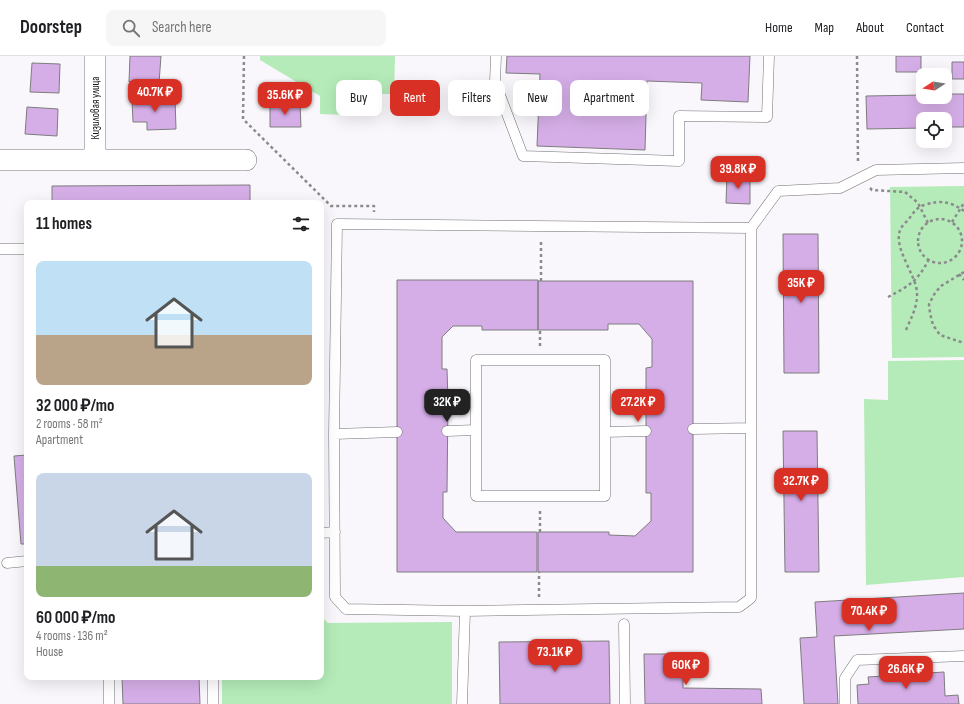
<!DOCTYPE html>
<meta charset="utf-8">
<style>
body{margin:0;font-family:"Sofia Sans Condensed",sans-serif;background:#f6f6f6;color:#202124;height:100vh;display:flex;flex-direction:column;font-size:15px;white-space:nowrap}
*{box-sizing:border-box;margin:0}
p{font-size:13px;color:#757577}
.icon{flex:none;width:22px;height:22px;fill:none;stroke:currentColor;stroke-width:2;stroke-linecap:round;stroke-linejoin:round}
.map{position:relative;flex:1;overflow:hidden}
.drawer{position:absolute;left:24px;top:144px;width:300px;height:480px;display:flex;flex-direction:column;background:#fff;border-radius:8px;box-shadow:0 4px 16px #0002}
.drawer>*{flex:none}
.hud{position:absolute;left:336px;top:24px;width:380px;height:36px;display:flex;gap:8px}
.needle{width:26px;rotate:258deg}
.buttons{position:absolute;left:916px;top:12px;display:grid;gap:8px}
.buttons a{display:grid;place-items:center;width:36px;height:36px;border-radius:8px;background:#fff;box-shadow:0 4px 16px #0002;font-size:20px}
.price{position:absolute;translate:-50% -34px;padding:0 9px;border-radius:8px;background:#d93025;color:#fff;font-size:13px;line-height:26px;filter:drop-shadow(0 1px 2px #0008)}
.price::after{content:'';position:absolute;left:50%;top:24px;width:12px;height:9px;margin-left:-6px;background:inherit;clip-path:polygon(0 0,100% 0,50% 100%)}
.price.current{background:#222;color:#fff}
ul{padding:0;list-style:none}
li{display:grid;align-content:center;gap:8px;height:212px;padding:0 12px}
li span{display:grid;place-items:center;height:124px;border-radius:8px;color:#555}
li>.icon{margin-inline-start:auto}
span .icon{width:72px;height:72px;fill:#fffc;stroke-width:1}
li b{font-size:17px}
h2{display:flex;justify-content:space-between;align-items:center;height:48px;padding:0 12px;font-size:17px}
.chip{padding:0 14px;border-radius:8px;background:#fff;box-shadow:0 4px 16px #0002;font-size:14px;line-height:36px}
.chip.current{background:#d93025;color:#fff}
header{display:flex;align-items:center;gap:24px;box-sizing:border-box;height:56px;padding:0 20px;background:#fff;border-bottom:1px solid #e0e0e0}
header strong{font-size:19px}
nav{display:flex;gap:22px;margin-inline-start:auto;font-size:14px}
.search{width:280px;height:36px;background:#f6f6f6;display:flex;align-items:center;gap:10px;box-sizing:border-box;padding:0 14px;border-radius:8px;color:#757577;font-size:15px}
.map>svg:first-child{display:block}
</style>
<header>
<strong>Doorstep</strong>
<div class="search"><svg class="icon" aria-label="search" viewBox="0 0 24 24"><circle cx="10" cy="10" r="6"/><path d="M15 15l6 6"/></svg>Search here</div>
<nav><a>Home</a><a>Map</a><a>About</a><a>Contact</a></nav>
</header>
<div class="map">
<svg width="964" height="648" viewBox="0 0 964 648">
<rect width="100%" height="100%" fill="#f9f7fb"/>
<path fill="#b5ebb9" d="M260,0H395L394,38H372L371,60L320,58V40L260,4Z
M964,130V301L892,302L890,131Z
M964,304V521L866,529L864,343L888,344V305Z
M321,560L328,567L452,566V648H222V621H321Z"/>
<path fill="#d5aee7" stroke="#7e7c7e" d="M130,0H161L159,27L129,26Z
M507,0H750L748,46L701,44L702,27L647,25L645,94L537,90L540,18L506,17Z
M896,0H921V16H896Z
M952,6H964V23H952Z
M32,7L60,8L59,37L30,36Z
M945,38H964V71H945V63H923V72L867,73L866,40L923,39V41H945Z
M175,43L176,73L147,74V66H133L132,44Z
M300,48L301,71H270V49Z
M27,51L58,53L57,80L25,78Z
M727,119L750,120V148L726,147Z
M250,129V147H52V130Z
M783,178H818L819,317H784Z
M397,224H538V274H482V270H453L442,281V313H447L448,345L447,436H443V462L456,476H537V516H397Z
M538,225H693V516H538V476H609V479L635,480L651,465V437H646V312L652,311V283L639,268H608V274H538Z
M783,375H817L819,516H785Z
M27,399V488H21L14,400Z
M964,537V573L834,580L838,648H804L800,582L817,581L815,546Z
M609,585L610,648H500L499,586Z
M644,598H683V632L761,633L762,648H645Z
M944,616L945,640L958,639L959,648H858L857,629L869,628L868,621Z
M122,621H199L200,648H123Z"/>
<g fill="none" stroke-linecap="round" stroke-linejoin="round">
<g stroke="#727174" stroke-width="11">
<path id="service" d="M496,0L495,26L523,100L679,105V60L767,61L769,0
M337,168L751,172V542L739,551L465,555L346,553L335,541L334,378Z
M751,172L778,135L840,132L876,114L964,112
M0,193H27
M476,304H605V440H476Z
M693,373L751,372
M447,375L476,374
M605,376L646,375
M334,378L397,376
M321,477L335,476
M7,507L27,505
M624,568L625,648
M109,621V648
M213,648V621
M462,648L465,555
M845,648V622L857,604L964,600"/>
</g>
<g stroke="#727174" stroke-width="22">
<path id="minor" d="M95,0V104
M0,104H246"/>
</g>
<path stroke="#8b8a8c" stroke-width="2.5" stroke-dasharray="3 3" stroke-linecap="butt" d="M244,0L243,63L331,150H374V156
M857,0L858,107
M870,132L872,134L905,136L918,147L928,167
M918 185a22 22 0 1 1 44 0a22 22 0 1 1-44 0Z
M952,166L964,147
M964,216L941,230L935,237L929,248L930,257L933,269L940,279L964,287
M959,218L964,224
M541,225V184
M888,241C909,230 918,225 929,203
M906,274C911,262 917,252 917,239C918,220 891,191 901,172C903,169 906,166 909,163C913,157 917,151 924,149C940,144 950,145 964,155
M540,290V274
M540,476V454
M539,541V516"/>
<use href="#service" stroke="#fff" stroke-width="10"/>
<use href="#minor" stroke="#fff" stroke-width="21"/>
</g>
<g text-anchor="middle" stroke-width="4" stroke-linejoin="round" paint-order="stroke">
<g font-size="11" fill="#121213" stroke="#fff">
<text transform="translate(95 52) rotate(-90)" y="4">Кизиловая улица</text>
</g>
</g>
</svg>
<div class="buttons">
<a><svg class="needle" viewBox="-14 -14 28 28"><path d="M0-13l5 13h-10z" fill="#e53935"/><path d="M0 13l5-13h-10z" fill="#757577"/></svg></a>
<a><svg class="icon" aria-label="locate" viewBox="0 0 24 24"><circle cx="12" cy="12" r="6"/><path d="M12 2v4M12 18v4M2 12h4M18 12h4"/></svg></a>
</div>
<b class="price" style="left:155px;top:57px">40.7K ₽</b>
<b class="price" style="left:285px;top:60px">35.6K ₽</b>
<b class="price" style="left:738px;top:134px">39.8K ₽</b>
<b class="price" style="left:801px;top:248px">35K ₽</b>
<b class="price current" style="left:447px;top:367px">32K ₽</b>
<b class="price" style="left:638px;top:367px">27.2K ₽</b>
<b class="price" style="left:801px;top:446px">32.7K ₽</b>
<b class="price" style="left:869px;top:576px">70.4K ₽</b>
<b class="price" style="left:555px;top:617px">73.1K ₽</b>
<b class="price" style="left:686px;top:630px">60K ₽</b>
<b class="price" style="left:906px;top:634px">26.6K ₽</b>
<div class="hud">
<a class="chip">Buy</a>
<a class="chip current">Rent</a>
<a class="chip">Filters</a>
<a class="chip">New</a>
<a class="chip">Apartment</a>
</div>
<section class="drawer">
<h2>11 homes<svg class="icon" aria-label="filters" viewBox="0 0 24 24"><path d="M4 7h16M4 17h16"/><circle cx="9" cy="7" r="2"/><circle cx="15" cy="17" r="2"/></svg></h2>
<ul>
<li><span style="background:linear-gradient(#bfe0f5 60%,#b9a48a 0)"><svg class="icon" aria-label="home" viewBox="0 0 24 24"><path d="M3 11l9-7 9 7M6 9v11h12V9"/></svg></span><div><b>32 000 ₽/mo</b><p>2 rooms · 58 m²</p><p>Apartment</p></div></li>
<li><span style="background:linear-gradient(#c9d6e8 75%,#8fb573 0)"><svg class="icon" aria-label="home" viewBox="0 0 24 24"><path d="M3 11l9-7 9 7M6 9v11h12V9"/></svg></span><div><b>60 000 ₽/mo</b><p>4 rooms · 136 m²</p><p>House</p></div></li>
</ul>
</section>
</div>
